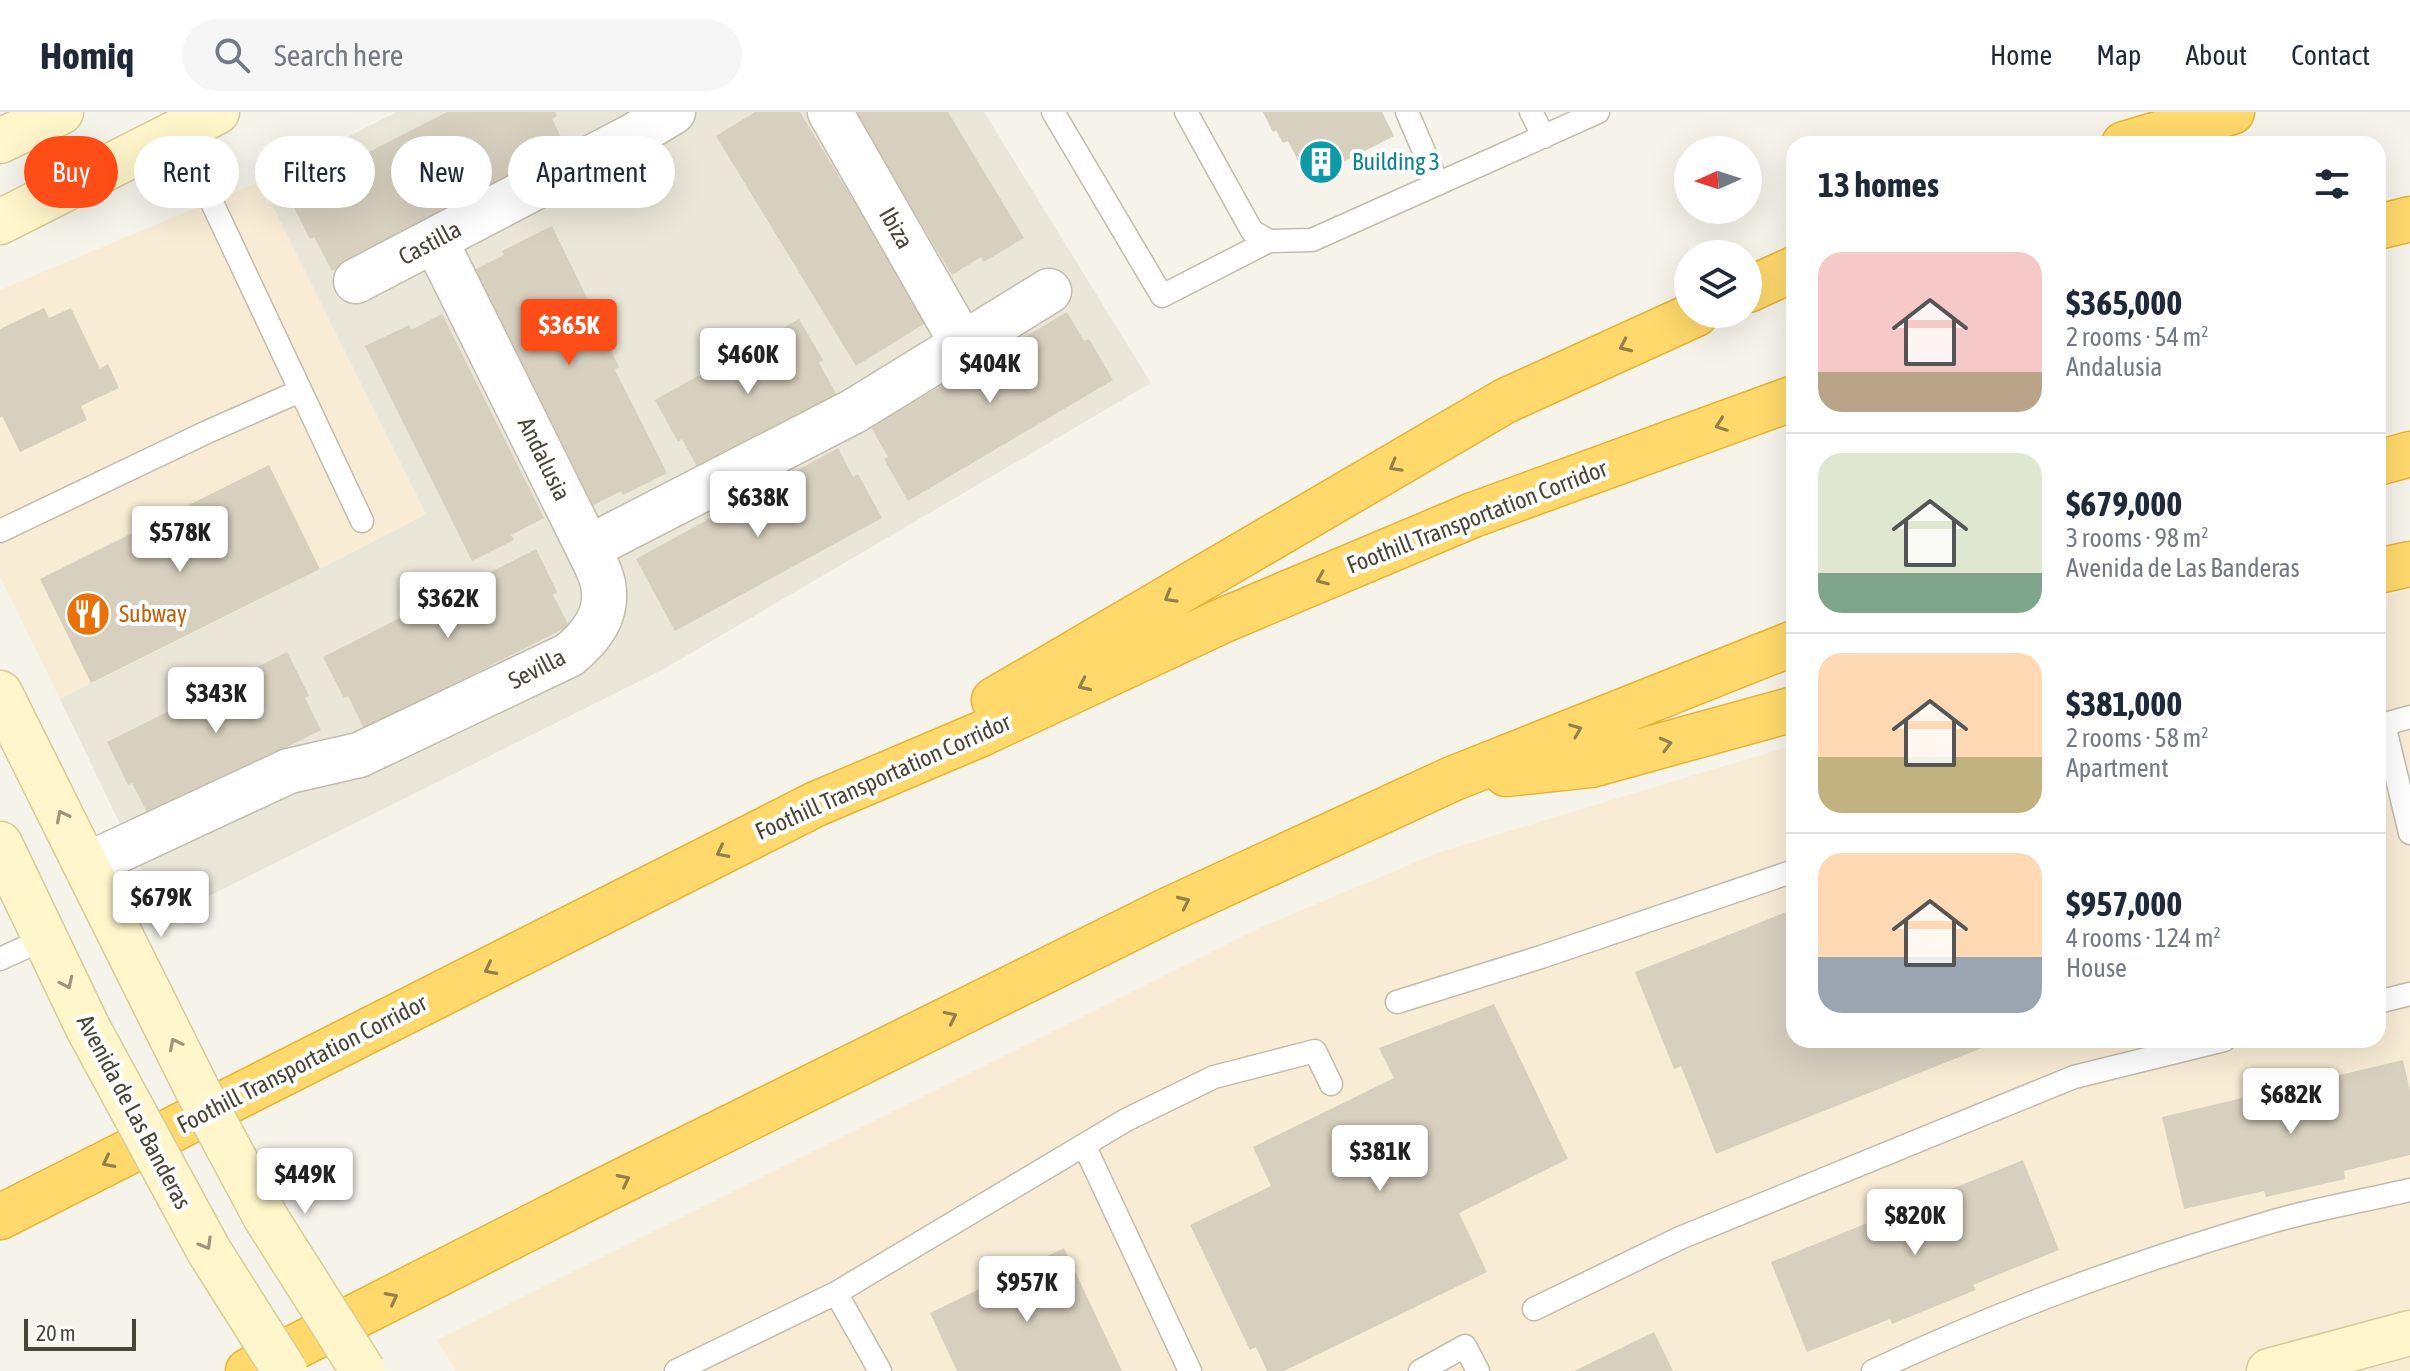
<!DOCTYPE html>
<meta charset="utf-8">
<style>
body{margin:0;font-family:"Asap Condensed",sans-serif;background:#f6f6f7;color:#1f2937;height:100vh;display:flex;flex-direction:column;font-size:30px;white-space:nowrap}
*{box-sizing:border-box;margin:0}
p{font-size:26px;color:#747a83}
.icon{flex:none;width:44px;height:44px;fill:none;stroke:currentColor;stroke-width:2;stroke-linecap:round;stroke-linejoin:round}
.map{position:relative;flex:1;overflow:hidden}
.details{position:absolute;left:1786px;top:24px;width:600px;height:912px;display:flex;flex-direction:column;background:#fff;border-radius:24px;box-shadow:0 8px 32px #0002}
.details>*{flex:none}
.top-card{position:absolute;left:24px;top:24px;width:760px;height:72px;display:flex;gap:16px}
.needle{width:52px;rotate:267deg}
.buttons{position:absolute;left:1674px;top:24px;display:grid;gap:16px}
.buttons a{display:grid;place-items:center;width:88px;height:88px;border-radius:50%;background:#fff;box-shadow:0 8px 32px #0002;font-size:40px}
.scale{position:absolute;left:24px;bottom:20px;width:112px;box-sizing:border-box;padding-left:8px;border:4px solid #4b4537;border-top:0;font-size:22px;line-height:28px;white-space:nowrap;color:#4b4537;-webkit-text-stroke:6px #fff;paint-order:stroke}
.price{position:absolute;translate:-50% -68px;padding:0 18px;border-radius:8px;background:#fff;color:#222;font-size:26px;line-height:52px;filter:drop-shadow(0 2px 4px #0008)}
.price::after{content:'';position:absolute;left:50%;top:48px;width:24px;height:18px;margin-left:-12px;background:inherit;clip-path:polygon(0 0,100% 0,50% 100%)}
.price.active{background:#ff4d18;color:#fff}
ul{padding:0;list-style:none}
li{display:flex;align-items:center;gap:24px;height:200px;padding:0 32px}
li+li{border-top:2px solid #e0e1e3}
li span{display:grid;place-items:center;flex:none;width:224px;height:160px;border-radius:24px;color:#555}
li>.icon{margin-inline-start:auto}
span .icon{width:96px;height:96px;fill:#fffc;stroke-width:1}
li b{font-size:34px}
h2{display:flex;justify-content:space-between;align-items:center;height:96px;padding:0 32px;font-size:34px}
.pill{padding:0 28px;border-radius:36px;background:#fff;box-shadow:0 8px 32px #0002;font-size:28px;line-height:72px}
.pill.active{background:#ff4d18;color:#fff}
header{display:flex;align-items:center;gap:48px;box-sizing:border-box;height:112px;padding:0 40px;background:#fff;border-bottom:2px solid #e0e1e3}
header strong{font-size:38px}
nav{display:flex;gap:44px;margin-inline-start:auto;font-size:28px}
.search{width:560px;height:72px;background:#f6f6f7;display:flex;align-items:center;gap:20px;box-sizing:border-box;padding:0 28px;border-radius:44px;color:#747a83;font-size:30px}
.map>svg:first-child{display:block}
</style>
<header>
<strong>Homiq</strong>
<div class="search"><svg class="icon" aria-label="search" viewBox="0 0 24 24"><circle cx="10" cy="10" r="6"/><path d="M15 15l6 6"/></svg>Search here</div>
<nav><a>Home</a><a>Map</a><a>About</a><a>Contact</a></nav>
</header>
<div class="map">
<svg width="2410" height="1259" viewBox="0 0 2410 1259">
<rect width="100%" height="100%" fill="#f6f3ea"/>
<path fill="#eae6d8" d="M397,0H984L1151,271L662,558L165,806L60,587L320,457L426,402L260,69Z"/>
<path fill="#f8ecd5" d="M260,69L426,402L320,457L60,587L0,464V178Z
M2410,478V1259H456L437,1228L1257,817L1440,740L1794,633V928H2378V486Z"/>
<path fill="#d8d0bf" d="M447,0H555L557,4L552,7L568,39L332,159L314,125L310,127L287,82Z
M755,0H800L927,210L856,254L716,24Z
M854,0H948L1024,126L984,150L981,145L952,163Z
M1263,0H1382L1394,24L1308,68L1288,29L1283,31L1276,18L1273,20Z
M552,114L589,190L583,193L597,222L602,220L619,255L615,258L667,361L623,383L621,379L590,395L472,159L504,143L502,139Z
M44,196L49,206L71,196L100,257L108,252L119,276L81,294L87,308L20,340L2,304L0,305V217Z
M1067,200L1084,229L1089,227L1113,268L908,389L884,347L888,345L871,315Z
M442,202L544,406L511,423L514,428L472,449L365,234L409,213L411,218Z
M799,207L823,248L819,251L837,283L700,360L682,327L678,330L655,288Z
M838,336L853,365L858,362L882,406L675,519L636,447Z
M269,353L320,457L91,571L40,467Z
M536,437L557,480L553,483L569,514L364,617L348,584L344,586L323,545Z
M287,540L309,584L305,586L321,618L149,704L132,671L128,673L107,630Z
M1794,797V928H2002L1716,1042L1681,954L1674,957L1635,860Z
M1494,892L1568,1047L1459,1101L1487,1160L1284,1259H1267L1256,1235L1250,1238L1190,1113L1271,1074L1253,1035L1394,966L1379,936Z
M2403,948L2410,979V1043L2344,1059L2345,1067L2266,1085L2264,1079L2184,1097L2162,1005Z
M2023,1048L2059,1138L1973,1173L1976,1178L1892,1212L1890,1207L1807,1240L1771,1150Z
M1064,1136L1122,1259H957L930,1201Z
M1654,1220L1673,1259H1574Z"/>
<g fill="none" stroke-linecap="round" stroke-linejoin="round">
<g stroke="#c2bcac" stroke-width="25">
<path id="lane" d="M1053,0L1162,184L1269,129
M1186,0L1252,119L1269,129L1312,128L1598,0
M1407,0L1438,72
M1531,0L1544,25
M175,12L362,409
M0,419L207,320L300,279
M2384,612L2410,721
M2378,614L2410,605
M0,847L46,826
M1397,890L1541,845L1794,759
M2378,890L2410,882
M1084,1033L1190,1259
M836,1181L880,1259
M1534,1197L1680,1126L2074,965L2224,928
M676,1259L836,1181L1126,1008L1214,965L1315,939L1331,972
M1420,1259L1465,1234L1478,1259
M1873,1259C2000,1199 2133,1150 2267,1111C2314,1097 2363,1089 2410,1078"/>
</g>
<g stroke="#c2bcac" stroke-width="47">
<path id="street" d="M830,0L962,231
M435,128L588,436
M356,169L633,24L673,0
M87,753L289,659L359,643L569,543C591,525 609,503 603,472C601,460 593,447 588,436L854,299L1049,179"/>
</g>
<g stroke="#d8cc98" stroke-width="47">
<path id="secondary" d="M0,29L61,0
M0,110L217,0
M0,581L198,979
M0,732L88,916
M2269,1259L2410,1221"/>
</g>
<g stroke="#e7b333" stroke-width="47">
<path id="highway" d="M2124,32L2232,0
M2378,115L2410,107
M1748,178L1794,157
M2378,351L2410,342
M2378,459L2410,452
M994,588L1505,289L1696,202
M1506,662L1591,653L1794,597
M0,1105L816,692L981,622L1224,508L1473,403L1794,286
M248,1259L596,1082L1166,799L1452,667L1794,531"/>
</g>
<use href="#lane" stroke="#fff" stroke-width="22"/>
<use href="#street" stroke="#fff" stroke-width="44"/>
<use href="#secondary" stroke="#fff6cb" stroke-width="44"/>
<use href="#highway" stroke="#ffd96c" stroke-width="44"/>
<g stroke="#d8cc98" stroke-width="47" stroke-linecap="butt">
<path id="secondary-bridge" d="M88,916L209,1139L285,1259
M198,979L266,1106L363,1259"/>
</g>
<use href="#secondary-bridge" stroke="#fff6cb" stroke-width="44"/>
</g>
<defs><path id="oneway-chevron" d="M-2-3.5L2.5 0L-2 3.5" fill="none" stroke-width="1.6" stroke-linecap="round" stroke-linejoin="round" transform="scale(2)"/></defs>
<g stroke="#93804c">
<use href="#oneway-chevron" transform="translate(1625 234) rotate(155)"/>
<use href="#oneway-chevron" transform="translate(1721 313) rotate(160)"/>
<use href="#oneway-chevron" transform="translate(1395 354) rotate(150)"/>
<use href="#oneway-chevron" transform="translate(1322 467) rotate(157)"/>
<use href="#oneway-chevron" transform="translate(1170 485) rotate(150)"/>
<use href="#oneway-chevron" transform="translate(1084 573) rotate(155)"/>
<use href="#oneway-chevron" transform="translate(1576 618) rotate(-22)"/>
<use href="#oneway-chevron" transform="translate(1666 632) rotate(-15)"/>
<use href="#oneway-chevron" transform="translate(722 740) rotate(153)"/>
<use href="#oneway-chevron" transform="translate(1184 790) rotate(-25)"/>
<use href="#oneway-chevron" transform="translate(490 857) rotate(153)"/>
<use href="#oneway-chevron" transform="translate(951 905) rotate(-26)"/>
<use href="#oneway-chevron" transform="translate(108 1050) rotate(153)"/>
<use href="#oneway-chevron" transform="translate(624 1068) rotate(-27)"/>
<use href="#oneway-chevron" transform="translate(392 1186) rotate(-27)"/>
</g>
<g stroke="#9c957a">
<use href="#oneway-chevron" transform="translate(62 704) rotate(-117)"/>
<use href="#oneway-chevron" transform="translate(67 871) rotate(65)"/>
<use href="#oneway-chevron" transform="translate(175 932) rotate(-117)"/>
<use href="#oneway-chevron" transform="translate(206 1132) rotate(60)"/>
</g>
<defs>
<g id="building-disc" transform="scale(2.3)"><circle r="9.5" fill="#0f9aa8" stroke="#fff"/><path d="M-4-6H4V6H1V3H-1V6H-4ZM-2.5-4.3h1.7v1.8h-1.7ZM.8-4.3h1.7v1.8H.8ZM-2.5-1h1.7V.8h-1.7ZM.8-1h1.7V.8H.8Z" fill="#fff"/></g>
<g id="restaurant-disc" transform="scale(2.3)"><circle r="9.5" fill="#e8710a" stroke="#fff"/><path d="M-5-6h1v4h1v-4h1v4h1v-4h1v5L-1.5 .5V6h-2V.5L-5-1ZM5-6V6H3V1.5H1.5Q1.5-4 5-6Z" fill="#fff"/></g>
</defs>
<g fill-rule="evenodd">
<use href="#building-disc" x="1321" y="50"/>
<use href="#restaurant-disc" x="88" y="502"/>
</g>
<g text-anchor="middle" stroke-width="8" stroke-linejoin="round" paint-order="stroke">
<g font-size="24" fill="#0d838f" stroke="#fff" text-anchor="start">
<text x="1352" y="58">Building 3</text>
</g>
<g font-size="24" fill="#4b4537" stroke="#fff">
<text transform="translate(896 116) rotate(60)" y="8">Ibiza</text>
<text transform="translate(430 131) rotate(-28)" y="8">Castilla</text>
<text transform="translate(544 347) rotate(64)" y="8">Andalusia</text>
<text transform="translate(1477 405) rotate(-21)" y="8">Foothill Transportation Corridor</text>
<text transform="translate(537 557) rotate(-27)" y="8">Sevilla</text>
<text transform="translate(883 665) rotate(-24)" y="8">Foothill Transportation Corridor</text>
<text transform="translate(302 952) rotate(-27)" y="8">Foothill Transportation Corridor</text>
<text transform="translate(134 1000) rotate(62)" y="8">Avenida de Las Banderas</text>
</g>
<g font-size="24" fill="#c56008" stroke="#fff" text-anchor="start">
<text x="119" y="510">Subway</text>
</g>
</g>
</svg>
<div class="buttons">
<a><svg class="needle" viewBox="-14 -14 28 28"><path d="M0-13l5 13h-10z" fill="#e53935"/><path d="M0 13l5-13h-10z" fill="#747a83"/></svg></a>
<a><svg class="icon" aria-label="layers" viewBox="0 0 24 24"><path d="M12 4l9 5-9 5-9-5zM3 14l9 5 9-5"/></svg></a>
</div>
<div class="scale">20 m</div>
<b class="price active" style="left:569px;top:255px">$365K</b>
<b class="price" style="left:748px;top:284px">$460K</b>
<b class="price" style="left:990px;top:293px">$404K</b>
<b class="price" style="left:758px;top:427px">$638K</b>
<b class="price" style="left:180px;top:462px">$578K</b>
<b class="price" style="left:448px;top:528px">$362K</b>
<b class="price" style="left:216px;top:623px">$343K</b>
<b class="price" style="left:161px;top:827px">$679K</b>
<b class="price" style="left:2291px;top:1024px">$682K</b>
<b class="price" style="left:1380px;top:1081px">$381K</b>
<b class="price" style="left:305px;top:1104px">$449K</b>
<b class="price" style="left:1915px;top:1145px">$820K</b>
<b class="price" style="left:1027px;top:1212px">$957K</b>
<div class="top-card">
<a class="pill active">Buy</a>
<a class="pill">Rent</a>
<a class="pill">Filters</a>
<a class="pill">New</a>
<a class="pill">Apartment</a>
</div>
<section class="details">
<h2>13 homes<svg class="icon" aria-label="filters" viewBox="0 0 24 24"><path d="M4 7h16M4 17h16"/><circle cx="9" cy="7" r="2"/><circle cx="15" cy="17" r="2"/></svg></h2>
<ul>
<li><span style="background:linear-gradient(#f6c9c9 75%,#b9a48a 0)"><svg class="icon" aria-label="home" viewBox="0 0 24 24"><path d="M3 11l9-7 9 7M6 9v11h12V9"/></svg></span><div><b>$365,000</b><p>2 rooms · 54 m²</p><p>Andalusia</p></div></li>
<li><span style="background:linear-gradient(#dfe7d0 75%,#7fa58c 0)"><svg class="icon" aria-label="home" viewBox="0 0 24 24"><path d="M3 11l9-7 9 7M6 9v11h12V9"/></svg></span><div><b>$679,000</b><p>3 rooms · 98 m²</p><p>Avenida de Las Banderas</p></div></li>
<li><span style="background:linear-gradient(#ffd9b3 65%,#c2b280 0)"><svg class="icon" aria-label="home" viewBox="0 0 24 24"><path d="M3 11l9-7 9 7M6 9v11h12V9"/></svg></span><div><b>$381,000</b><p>2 rooms · 58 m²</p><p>Apartment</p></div></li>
<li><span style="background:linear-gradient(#ffd9b3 65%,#9aa5b1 0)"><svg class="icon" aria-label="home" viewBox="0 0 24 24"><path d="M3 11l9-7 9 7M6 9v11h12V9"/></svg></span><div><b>$957,000</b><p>4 rooms · 124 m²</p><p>House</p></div></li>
</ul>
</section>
</div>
